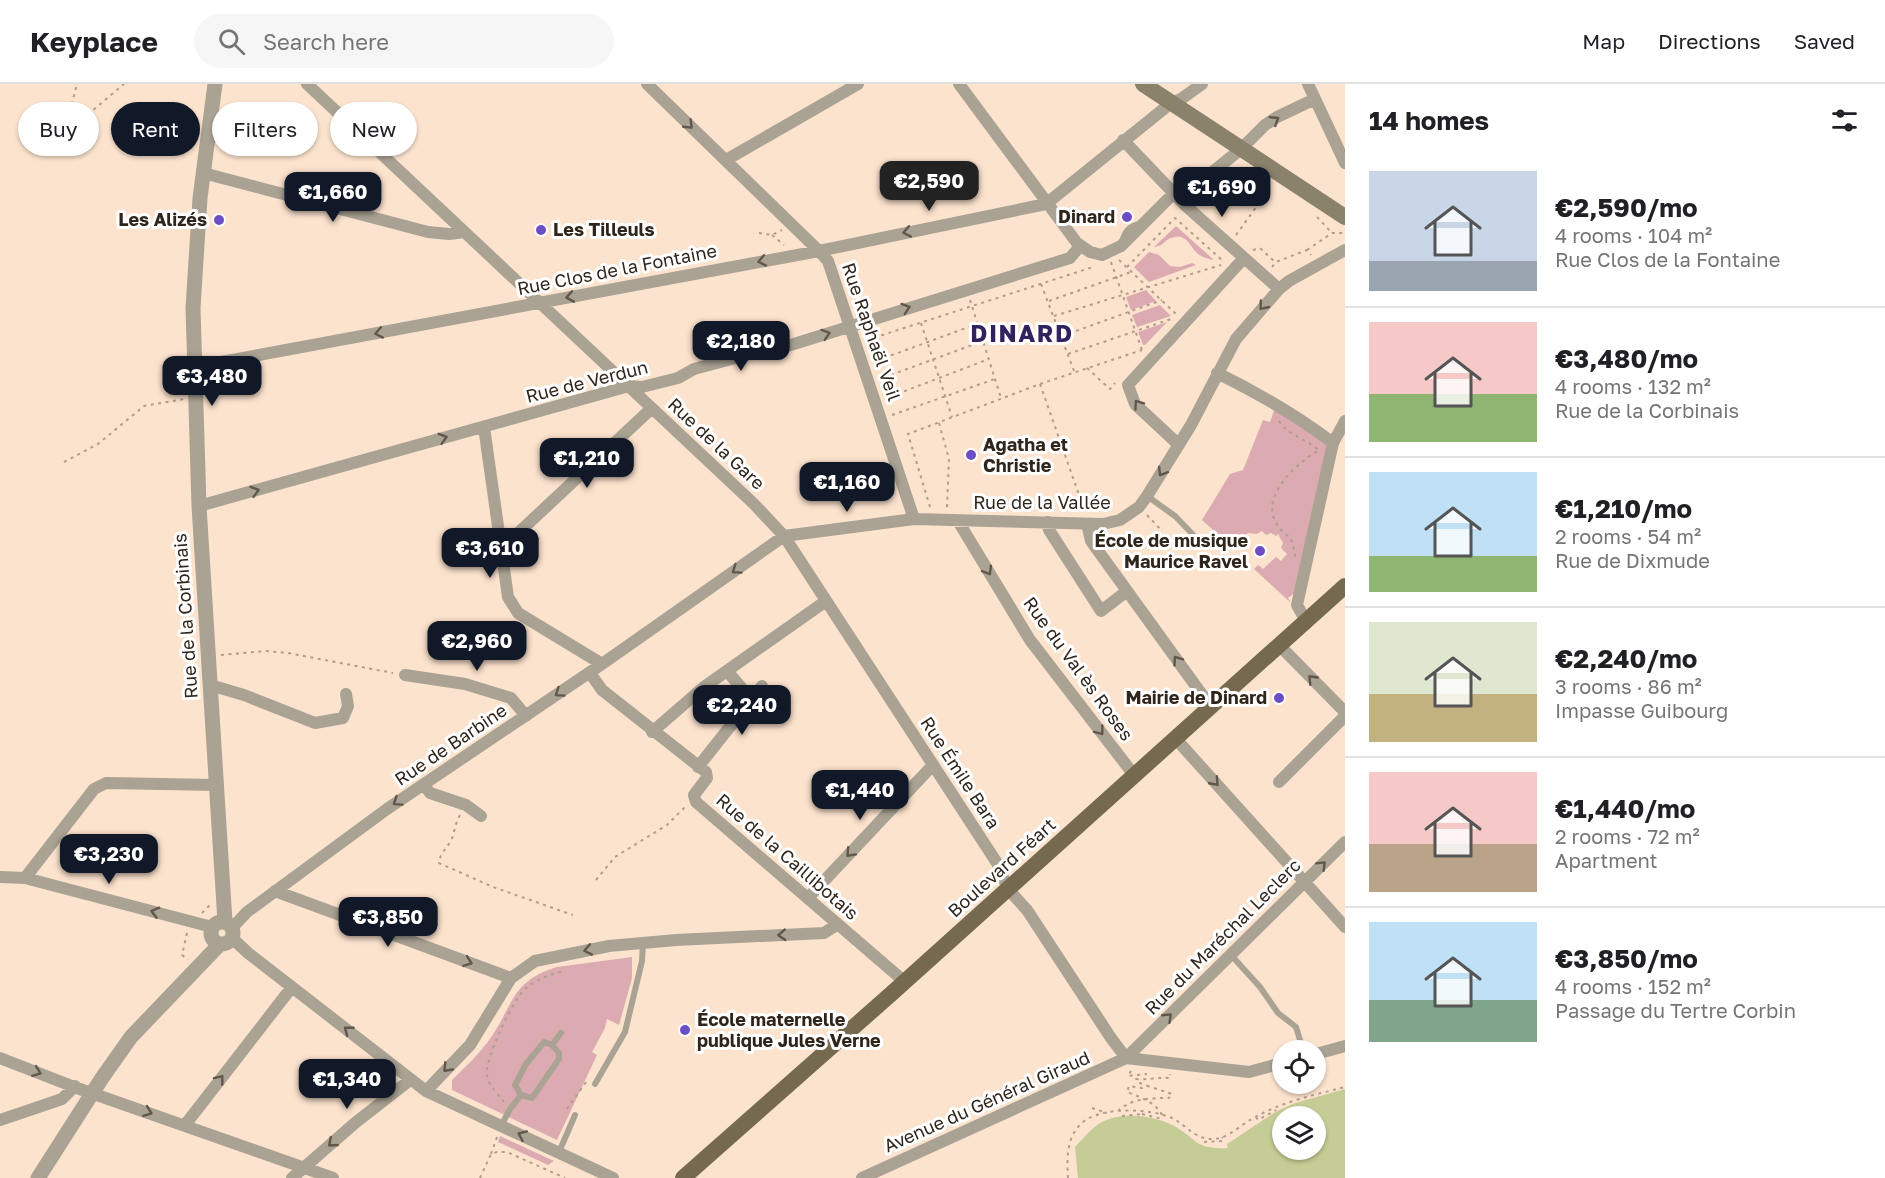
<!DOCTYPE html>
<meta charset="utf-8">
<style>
body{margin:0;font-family:"Golos Text",sans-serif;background:#f6f6f6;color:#202124;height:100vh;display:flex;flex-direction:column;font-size:22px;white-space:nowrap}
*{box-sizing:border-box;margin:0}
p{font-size:20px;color:#757577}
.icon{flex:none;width:33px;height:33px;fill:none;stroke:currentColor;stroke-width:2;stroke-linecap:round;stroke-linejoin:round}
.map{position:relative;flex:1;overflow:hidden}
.panel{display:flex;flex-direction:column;background:#fff;width:540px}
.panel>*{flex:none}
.hud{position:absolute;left:18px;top:18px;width:570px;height:54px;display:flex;gap:12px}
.controls{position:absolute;left:1272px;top:956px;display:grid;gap:12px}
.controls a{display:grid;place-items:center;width:54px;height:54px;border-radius:50%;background:#fff;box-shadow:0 2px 4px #0004;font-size:30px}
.price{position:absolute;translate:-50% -51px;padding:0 14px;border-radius:12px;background:#111827;color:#fff;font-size:20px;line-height:39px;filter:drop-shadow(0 2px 3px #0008)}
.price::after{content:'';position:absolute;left:50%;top:36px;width:18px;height:14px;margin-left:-9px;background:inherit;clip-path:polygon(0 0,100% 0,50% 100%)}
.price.on{background:#222;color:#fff}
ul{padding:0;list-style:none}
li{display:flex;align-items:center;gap:18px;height:150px;padding:0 24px}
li+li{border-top:2px solid #e0e0e0}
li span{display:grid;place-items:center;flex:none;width:168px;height:120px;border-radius:0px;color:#555}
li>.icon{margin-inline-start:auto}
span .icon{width:72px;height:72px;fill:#fffc;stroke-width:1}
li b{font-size:26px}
h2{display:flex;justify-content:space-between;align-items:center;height:72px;padding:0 24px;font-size:26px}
.chip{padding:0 21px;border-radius:27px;background:#fff;box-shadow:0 2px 4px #0004;font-size:21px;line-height:54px}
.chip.on{background:#111827;color:#fff}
header{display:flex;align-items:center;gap:36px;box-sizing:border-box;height:84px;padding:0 30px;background:#fff;border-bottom:2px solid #e0e0e0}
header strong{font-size:28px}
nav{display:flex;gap:33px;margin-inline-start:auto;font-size:21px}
.search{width:420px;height:54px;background:#f6f6f6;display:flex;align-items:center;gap:15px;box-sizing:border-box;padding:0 21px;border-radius:33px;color:#757577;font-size:22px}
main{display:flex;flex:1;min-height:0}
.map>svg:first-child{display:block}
</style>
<header>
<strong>Keyplace</strong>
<div class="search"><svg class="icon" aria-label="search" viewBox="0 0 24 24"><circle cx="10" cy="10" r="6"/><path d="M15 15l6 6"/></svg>Search here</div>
<nav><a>Map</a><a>Directions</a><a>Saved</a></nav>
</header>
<main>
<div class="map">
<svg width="1345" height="1094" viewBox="0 0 1345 1094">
<rect width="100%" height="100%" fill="#fce3ce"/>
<path fill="#dcaab1" d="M1176,142L1214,176C1210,176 1200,172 1197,169C1189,162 1188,151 1175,153C1165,154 1165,162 1154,163Z
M1149,168L1159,171L1170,182L1180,183L1192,179L1196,181L1149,198L1134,183Z
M1146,206L1156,217L1131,226L1126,213Z
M1160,221L1171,232L1137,243L1132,231Z
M1167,238L1145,261H1143L1138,248Z
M1276,321L1329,359L1296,508L1288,514L1291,519L1254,485L1258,481L1263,485L1276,473L1281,477L1287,470L1281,464L1283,459L1278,450L1276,452L1271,449L1266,451L1262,447L1257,450L1248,449L1242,455L1244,457L1242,459L1245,463L1243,465L1234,456L1232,458L1235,461L1232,463L1202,436L1230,390L1243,386L1263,336L1270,338Z
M632,873V894L619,941L607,935L605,944L592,968L597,971L557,1056L452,1006V996C464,984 477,972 487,959C513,925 509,897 557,883Z
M500,1052L554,1077L548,1081L498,1058Z"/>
<path fill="#c6cc95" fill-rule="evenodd" d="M1345,1005V1094H1078L1075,1063C1083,1055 1092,1043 1102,1038C1121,1028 1151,1031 1170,1040C1196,1052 1192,1066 1228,1064L1227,1060L1277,1027L1295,1019ZM1282,1032H1316V1065H1282Z"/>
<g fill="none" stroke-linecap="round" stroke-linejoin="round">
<path stroke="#b19d8d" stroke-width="2" stroke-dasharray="3 4.5" stroke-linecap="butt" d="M68,35L77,0
M55,43L68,36L79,38L124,0
M1317,133L1332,149
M759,149L772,151L782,146
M772,151L784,161
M1236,151L1257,122L1247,114
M1253,166L1260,164L1275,178
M1307,166L1332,149H1345
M1119,176L1176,230
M653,177L654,185
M1111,178L1142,266
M1127,183L1175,134L1224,178
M1272,183L1276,178L1307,166L1311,171
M1041,200L1074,287
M970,216L1001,314
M1049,217L1131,188
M1054,232L1221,181
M921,239L952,333
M1062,252L1162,216
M867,256L1093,183
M1068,270L1171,235
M884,274L977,240
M1087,284L1110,305L1115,299
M891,291L983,257
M1040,300L1085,428
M897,310L989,275
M892,331L995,295
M1279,337C1289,353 1307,354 1319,367
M939,339L949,375L947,424
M64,378L98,360L144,322L184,315
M930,423L908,350L1040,300L1142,266
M1147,431L1161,446L1151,454
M1295,473C1293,446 1282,453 1275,437C1262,410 1297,379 1318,367
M221,571L266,567L288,569L393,589
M460,731C454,741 455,750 450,758C446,765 439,771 439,779L493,803L573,831
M596,796L615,773L667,741L685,723
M202,829L211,820
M187,849L182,871L188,876
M1131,987L1128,992L1147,990
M504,1018C498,1010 488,1001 487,991C484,976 514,913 526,904C537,895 551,890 564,887
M1092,1024L1107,1029
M567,1025L586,998
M1118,1027C1131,1014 1152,1014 1169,1014L1172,1010L1148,1002
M1142,1030L1162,1035
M1162,1031C1155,1018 1140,1013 1127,1008L1129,1002L1142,1004L1148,1002L1140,999L1136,995C1148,996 1158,993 1170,994V990
M1122,1032L1142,1030V1027
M1256,1033L1258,1036L1276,1026
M1204,1058L1222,1057L1224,1056L1222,1053
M491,1070L497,1053
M480,1094L491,1070L497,1068H507L565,1094
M1068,1094C1067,1077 1066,1056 1079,1042C1096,1021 1152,1024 1174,1035C1188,1043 1196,1056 1214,1055C1226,1055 1240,1042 1250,1036C1278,1019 1313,1011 1345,1003"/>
<path stroke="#aaa394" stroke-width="6" d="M1122,158C1125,147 1129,142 1140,140
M1147,412L1175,432L1203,461
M1231,871L1260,903L1278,929L1296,943L1303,966
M544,958L552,961L559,969V975L532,1014L521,1011L515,1001L526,980Z
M552,961L561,949
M595,1000L625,948L642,877L643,859
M501,1042L510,1025L521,1011
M559,1068L575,1031"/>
<path stroke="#aaa394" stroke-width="12" d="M307,0L754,420L784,452L997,779L1008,805L1027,826L1111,954L1126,974
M647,0L819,167L828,177L914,435
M959,0L1077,159L1090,168L1102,171L1121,162L1174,109
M1308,0L1345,79
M1123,56L1186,122L1279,205
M726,76L858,0
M203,89L428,148L449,150L464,148
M1179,115L1241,65L1265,41L1277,33L1315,15
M194,283L819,167L1046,120L1171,19L1181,15L1202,0
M1217,289C1260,310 1295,330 1333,359
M484,343L508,513L518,529L602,580
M1179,361L1135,320L1128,301L1244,174
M199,422L629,302L642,303L678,294L694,285L750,270L781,264L1070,174L1080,162
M958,437L1030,556L1134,691
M1048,438L1049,446L1101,527L1127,507
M1087,440L1091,457L1211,623
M502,464L652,324
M1306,537L1297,521L1333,359L1345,337
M1280,562L1345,628
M727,587L751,615
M590,589L602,606L706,688L707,694L694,711L696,718L905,898
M405,591L465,600L511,614L526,632
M210,601L244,611L315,639L343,634L348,622L346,610
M652,648L704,603L826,517
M1176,655L1345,843
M698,683L762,602
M1279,698L1345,632
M424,701L430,709L466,721L481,732
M0,793L25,794L212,843
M25,794L94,705L106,699L216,701
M275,807L511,894
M808,814L933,681
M232,844L247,828L387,725L602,580L784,452L914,435L1103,440L1120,436L1139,423L1147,412L1191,341L1236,255L1279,205L1289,197L1345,166
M232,854L248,869L426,1007L613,1094
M1316,970L1345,962
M0,974L77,1004L333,1094
M1126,974L1249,988L1282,979
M426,1007L470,961L511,894L535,877L609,862L676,856L824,849L838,840
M0,1036L62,1015L75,1002
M185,1041L292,903
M292,1094L355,1039L410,996
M862,1094L1126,974L1345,758"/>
<path stroke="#aaa394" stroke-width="15" d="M215,0L200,114L193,224L199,422L225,838
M211 849a11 11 0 1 1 22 0a11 11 0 1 1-22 0Z
M38,1094L102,994L131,953L220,860"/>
<path stroke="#8b826c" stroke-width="16" d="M1143,0L1345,133"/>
<path stroke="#756a4f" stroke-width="16" d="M683,1094L891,910L1345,502"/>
</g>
<defs><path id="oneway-chevron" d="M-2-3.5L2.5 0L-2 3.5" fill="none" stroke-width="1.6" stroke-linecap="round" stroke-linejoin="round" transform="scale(1.5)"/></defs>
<g stroke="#61574b">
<use href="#oneway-chevron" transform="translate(1275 36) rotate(-32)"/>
<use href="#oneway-chevron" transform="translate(689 41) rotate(44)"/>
<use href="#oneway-chevron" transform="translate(907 148) rotate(169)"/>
<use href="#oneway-chevron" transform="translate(762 177) rotate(169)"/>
<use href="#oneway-chevron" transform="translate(570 213) rotate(170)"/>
<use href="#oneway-chevron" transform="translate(1263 222) rotate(129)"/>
<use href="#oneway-chevron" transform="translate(906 224) rotate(-18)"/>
<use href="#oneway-chevron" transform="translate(379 249) rotate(169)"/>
<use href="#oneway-chevron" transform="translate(826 250) rotate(-18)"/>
<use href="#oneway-chevron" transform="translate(1138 320) rotate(-125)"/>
<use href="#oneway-chevron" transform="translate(443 354) rotate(-16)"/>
<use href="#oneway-chevron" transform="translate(1162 388) rotate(122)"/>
<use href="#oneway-chevron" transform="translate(255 407) rotate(-16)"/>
<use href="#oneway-chevron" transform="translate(736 486) rotate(145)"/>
<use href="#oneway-chevron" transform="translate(988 487) rotate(59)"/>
<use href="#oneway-chevron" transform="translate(1177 576) rotate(-126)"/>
<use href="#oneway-chevron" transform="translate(1312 595) rotate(-134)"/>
<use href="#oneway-chevron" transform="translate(559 609) rotate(146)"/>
<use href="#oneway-chevron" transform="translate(1100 647) rotate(52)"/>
<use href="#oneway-chevron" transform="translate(1215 698) rotate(48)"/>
<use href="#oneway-chevron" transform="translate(397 718) rotate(146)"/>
<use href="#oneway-chevron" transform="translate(850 769) rotate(133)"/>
<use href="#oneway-chevron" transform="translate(1322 781) rotate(-45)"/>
<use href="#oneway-chevron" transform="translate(155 828) rotate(-165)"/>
<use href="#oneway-chevron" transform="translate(782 851) rotate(177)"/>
<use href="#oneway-chevron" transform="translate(588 866) rotate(169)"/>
<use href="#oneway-chevron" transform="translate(468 878) rotate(20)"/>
<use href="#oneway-chevron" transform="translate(1168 933) rotate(-44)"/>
<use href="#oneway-chevron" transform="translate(348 946) rotate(-142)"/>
<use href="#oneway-chevron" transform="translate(447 984) rotate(134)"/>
<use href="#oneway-chevron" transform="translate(37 988) rotate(21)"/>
<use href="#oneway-chevron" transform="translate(220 995) rotate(-52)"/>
<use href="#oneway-chevron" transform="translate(148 1028) rotate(20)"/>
<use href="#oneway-chevron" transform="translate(522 1051) rotate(-156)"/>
<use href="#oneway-chevron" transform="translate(332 1059) rotate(139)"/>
</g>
<g fill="#6b4dc6" stroke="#fff" stroke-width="2">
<circle cx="1127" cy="133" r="6"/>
<circle cx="219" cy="136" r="6"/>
<circle cx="541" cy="146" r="6"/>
<circle cx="971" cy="371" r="6"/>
<circle cx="1260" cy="467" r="6"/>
<circle cx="1279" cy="614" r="6"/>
<circle cx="685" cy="946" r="6"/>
</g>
<g text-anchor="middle" stroke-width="6" stroke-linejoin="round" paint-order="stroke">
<g font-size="18" font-weight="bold" fill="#30251b" stroke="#fff" text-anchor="end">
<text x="1115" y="139">Dinard</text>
<text x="207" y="142">Les Alizés</text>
<text x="553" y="152" text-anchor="start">Les Tilleuls</text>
<text x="983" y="367" text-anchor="start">Agatha et<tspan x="983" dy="21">Christie</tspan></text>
<text x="1248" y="463">École de musique<tspan x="1248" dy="21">Maurice Ravel</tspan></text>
<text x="1267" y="620">Mairie de Dinard</text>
<text x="697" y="942" text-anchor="start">École maternelle<tspan x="697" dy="21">publique Jules Verne</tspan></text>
</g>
<g font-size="18" fill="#30251b" stroke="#fff">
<text transform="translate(617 186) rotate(-11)" y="6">Rue Clos de la Fontaine</text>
<text transform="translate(871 248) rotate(71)" y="6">Rue Raphaël Veil</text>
<text transform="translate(587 298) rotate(-14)" y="6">Rue de Verdun</text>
<text transform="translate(716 360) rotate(43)" y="6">Rue de la Gare</text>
<text x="1042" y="425">Rue de la Vallée</text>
<text transform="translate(186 532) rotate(-94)" y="6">Rue de la Corbinais</text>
<text transform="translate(1078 585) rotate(54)" y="6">Rue du Val ès Roses</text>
<text transform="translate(451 661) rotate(-34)" y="6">Rue de Barbine</text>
<text transform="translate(960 689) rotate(57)" y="6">Rue Émile Bara</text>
<text transform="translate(787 773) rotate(41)" y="6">Rue de la Caillibotais</text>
<text transform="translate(1002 784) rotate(-42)" y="6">Boulevard Féart</text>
<text transform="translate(1223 853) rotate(-45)" y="6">Rue du Maréchal Leclerc</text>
<text transform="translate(987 1018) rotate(-24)" y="6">Avenue du Général Giraud</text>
</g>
<g font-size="24" font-weight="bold" letter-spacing="1.5" fill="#30225d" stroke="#fff">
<text x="1022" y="258">DINARD</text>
</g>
</g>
</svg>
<div class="controls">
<a><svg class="icon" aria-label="locate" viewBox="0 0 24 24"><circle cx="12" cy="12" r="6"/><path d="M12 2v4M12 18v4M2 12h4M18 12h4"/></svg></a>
<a><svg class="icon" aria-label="layers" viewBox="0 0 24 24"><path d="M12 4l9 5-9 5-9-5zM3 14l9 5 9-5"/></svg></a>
</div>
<b class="price on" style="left:929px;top:128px">€2,590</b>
<b class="price" style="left:1222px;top:134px">€1,690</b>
<b class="price" style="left:333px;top:139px">€1,660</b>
<b class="price" style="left:741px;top:288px">€2,180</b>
<b class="price" style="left:212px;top:323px">€3,480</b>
<b class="price" style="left:587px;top:405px">€1,210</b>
<b class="price" style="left:847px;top:429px">€1,160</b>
<b class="price" style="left:490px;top:495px">€3,610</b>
<b class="price" style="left:477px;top:588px">€2,960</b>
<b class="price" style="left:742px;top:652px">€2,240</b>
<b class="price" style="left:860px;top:737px">€1,440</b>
<b class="price" style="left:109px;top:801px">€3,230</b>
<b class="price" style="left:388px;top:864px">€3,850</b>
<b class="price" style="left:347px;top:1026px">€1,340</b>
<div class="hud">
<a class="chip">Buy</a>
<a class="chip on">Rent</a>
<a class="chip">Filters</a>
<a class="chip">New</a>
</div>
</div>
<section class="panel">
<h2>14 homes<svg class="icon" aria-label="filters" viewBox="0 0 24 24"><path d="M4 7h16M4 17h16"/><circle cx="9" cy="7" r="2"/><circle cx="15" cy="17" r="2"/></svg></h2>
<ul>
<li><span style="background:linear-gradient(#c9d6e8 75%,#9aa5b1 0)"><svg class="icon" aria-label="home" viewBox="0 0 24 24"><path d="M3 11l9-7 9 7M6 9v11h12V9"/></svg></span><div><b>€2,590/mo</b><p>4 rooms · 104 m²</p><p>Rue Clos de la Fontaine</p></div></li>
<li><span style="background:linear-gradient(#f6c9c9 60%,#8fb573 0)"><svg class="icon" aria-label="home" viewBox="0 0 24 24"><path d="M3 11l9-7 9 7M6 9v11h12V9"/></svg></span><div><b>€3,480/mo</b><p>4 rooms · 132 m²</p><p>Rue de la Corbinais</p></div></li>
<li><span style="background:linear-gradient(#bfe0f5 70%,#8fb573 0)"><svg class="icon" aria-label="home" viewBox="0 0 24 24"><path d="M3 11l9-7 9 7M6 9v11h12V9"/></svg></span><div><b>€1,210/mo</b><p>2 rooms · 54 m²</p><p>Rue de Dixmude</p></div></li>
<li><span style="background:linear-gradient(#dfe7d0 60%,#c2b280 0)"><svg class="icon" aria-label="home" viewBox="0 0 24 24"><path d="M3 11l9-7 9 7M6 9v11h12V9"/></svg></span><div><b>€2,240/mo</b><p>3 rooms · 86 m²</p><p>Impasse Guibourg</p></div></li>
<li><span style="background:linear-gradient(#f6c9c9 60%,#b9a48a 0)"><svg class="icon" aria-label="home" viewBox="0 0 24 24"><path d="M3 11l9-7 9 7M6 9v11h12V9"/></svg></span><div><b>€1,440/mo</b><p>2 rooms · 72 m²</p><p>Apartment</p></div></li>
<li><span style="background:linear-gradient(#bfe0f5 65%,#7fa58c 0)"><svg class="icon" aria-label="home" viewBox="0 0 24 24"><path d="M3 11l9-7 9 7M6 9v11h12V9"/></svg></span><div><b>€3,850/mo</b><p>4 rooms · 152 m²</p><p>Passage du Tertre Corbin</p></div></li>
</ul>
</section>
</main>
